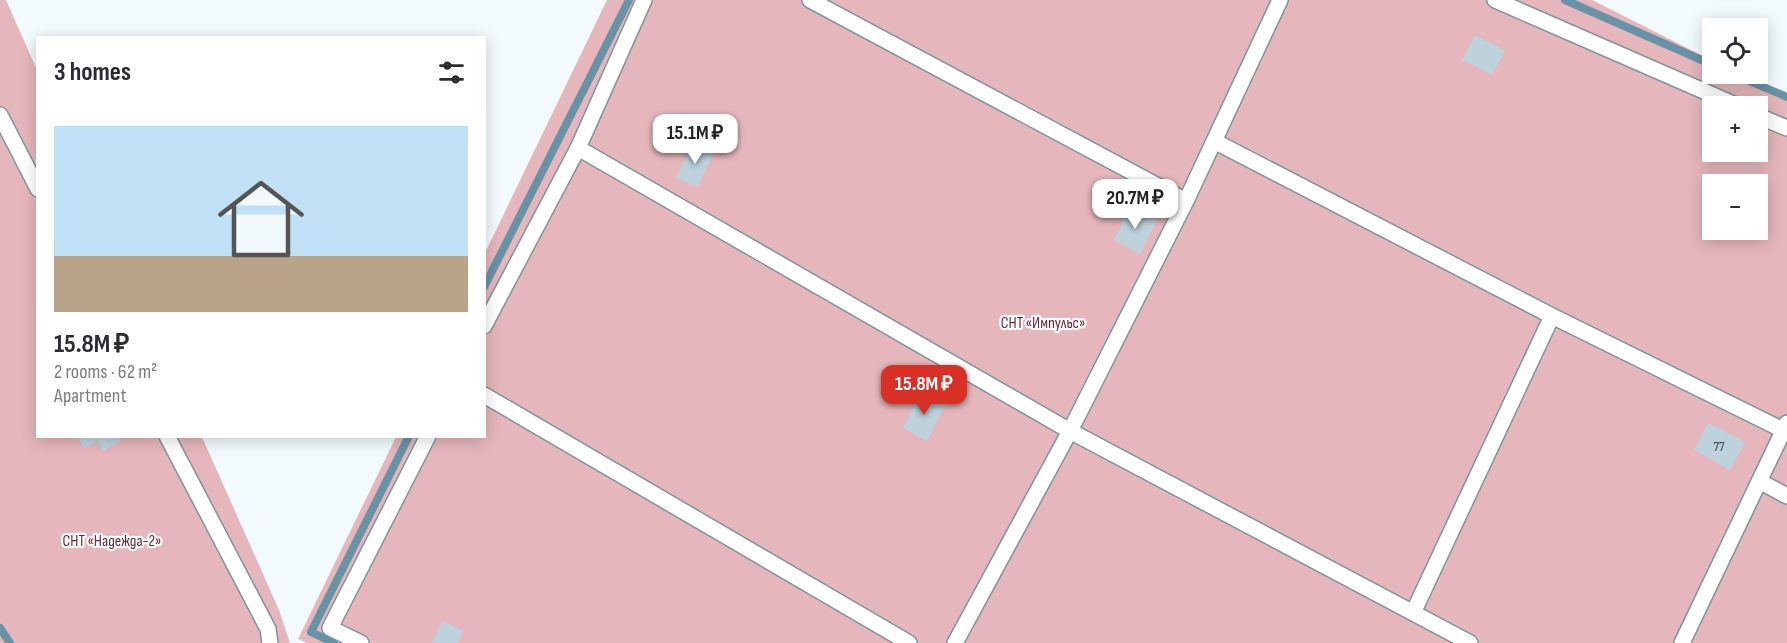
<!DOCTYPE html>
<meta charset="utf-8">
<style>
body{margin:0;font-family:"Sofia Sans Condensed",sans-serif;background:#f2f2f3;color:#2b2b33;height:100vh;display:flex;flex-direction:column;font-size:22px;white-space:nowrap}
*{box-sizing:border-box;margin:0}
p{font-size:20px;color:#7c7c81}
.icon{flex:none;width:33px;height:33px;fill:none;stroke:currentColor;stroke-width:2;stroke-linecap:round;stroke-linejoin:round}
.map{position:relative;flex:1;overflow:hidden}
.sheet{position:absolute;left:36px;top:36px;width:450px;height:402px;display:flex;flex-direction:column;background:#fff;border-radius:0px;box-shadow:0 3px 15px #0003}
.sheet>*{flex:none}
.buttons{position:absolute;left:1702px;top:18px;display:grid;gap:12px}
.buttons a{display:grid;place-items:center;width:66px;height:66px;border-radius:0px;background:#fff;box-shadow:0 3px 15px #0003;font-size:30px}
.price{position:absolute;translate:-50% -51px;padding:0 14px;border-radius:12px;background:#fff;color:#222;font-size:20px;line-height:39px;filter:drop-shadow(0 2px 3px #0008)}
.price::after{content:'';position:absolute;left:50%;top:36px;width:18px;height:14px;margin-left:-9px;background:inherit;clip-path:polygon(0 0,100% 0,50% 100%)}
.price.active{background:#d93025;color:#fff}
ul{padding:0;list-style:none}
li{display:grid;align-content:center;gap:12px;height:318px;padding:0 18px}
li+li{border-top:2px solid #e1e1e2}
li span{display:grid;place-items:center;height:186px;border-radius:0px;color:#555}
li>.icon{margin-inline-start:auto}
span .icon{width:108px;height:108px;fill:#fffc;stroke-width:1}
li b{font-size:26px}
h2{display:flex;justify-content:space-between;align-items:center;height:72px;padding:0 18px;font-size:26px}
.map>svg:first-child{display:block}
</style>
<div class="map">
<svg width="1787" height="643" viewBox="0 0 1787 643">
<rect width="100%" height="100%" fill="#f2fafe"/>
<path fill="#e5b6bb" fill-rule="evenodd" d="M0,0H6L37,70L38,436L202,437L279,610L290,643H0Z
M607,0H1592L1713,61V74H1738L1787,98V643H307L298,639L396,437L484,436L485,253ZM1713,106H1758V152H1713ZM1713,184H1758V230H1713Z"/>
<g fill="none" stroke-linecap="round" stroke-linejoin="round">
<path stroke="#6892a6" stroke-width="8" d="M1565,0L1713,65
M1733,74L1787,97
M484,287L629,0
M0,628L10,643
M334,643L311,632L409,436"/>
</g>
<path fill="#bed2dc" d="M1475,35L1505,51L1492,75L1462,60Z
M693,143L714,152L698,187L676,178Z
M1130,207L1157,220L1140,254L1114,240Z
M922,391L946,404L927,441L903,428Z
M1708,423L1745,442L1730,470L1694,450Z
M77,436H117L120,442L103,451L98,441L84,449Z
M442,621L464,631L458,643H432Z"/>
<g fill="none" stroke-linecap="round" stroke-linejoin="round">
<g stroke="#81949d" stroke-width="18">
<path id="lane" d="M810,0L1186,201
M1495,0L1738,106
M0,115L38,189
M1758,116L1787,128
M1214,141L1552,316L1783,430
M578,148L1070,431L1470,643
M484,326L578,148L644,0
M484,395L909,643
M167,436L268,629L270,643
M1759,481L1787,496
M1413,613L1552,316
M361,643L330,628L428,436
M955,643L1070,431L1186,201L1280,0
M1682,643L1787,423"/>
</g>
<use href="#lane" stroke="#fff" stroke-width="15"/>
</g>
<g text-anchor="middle" stroke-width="4.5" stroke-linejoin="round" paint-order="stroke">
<g font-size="14" fill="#424c52">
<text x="1719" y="451">77</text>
</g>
<g font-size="16" fill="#6b2533" stroke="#fff">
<text x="1043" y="328">СНТ «Импульс»</text>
<text x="112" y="546">СНТ «Надежда-2»</text>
</g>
</g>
</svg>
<div class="buttons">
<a><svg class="icon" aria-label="locate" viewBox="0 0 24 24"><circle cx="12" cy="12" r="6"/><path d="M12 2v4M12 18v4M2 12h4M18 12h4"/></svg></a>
<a>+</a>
<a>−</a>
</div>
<b class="price" style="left:695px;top:165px">15.1M ₽</b>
<b class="price" style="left:1135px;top:230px">20.7M ₽</b>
<b class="price active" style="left:924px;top:416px">15.8M ₽</b>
<section class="sheet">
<h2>3 homes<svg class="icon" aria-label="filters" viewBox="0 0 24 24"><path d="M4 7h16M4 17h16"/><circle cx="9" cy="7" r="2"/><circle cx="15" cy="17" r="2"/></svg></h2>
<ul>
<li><span style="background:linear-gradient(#bfe0f5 70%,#b9a48a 0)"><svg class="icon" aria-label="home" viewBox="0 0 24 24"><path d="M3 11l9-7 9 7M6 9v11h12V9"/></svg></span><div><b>15.8M ₽</b><p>2 rooms · 62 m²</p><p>Apartment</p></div></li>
</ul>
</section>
</div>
